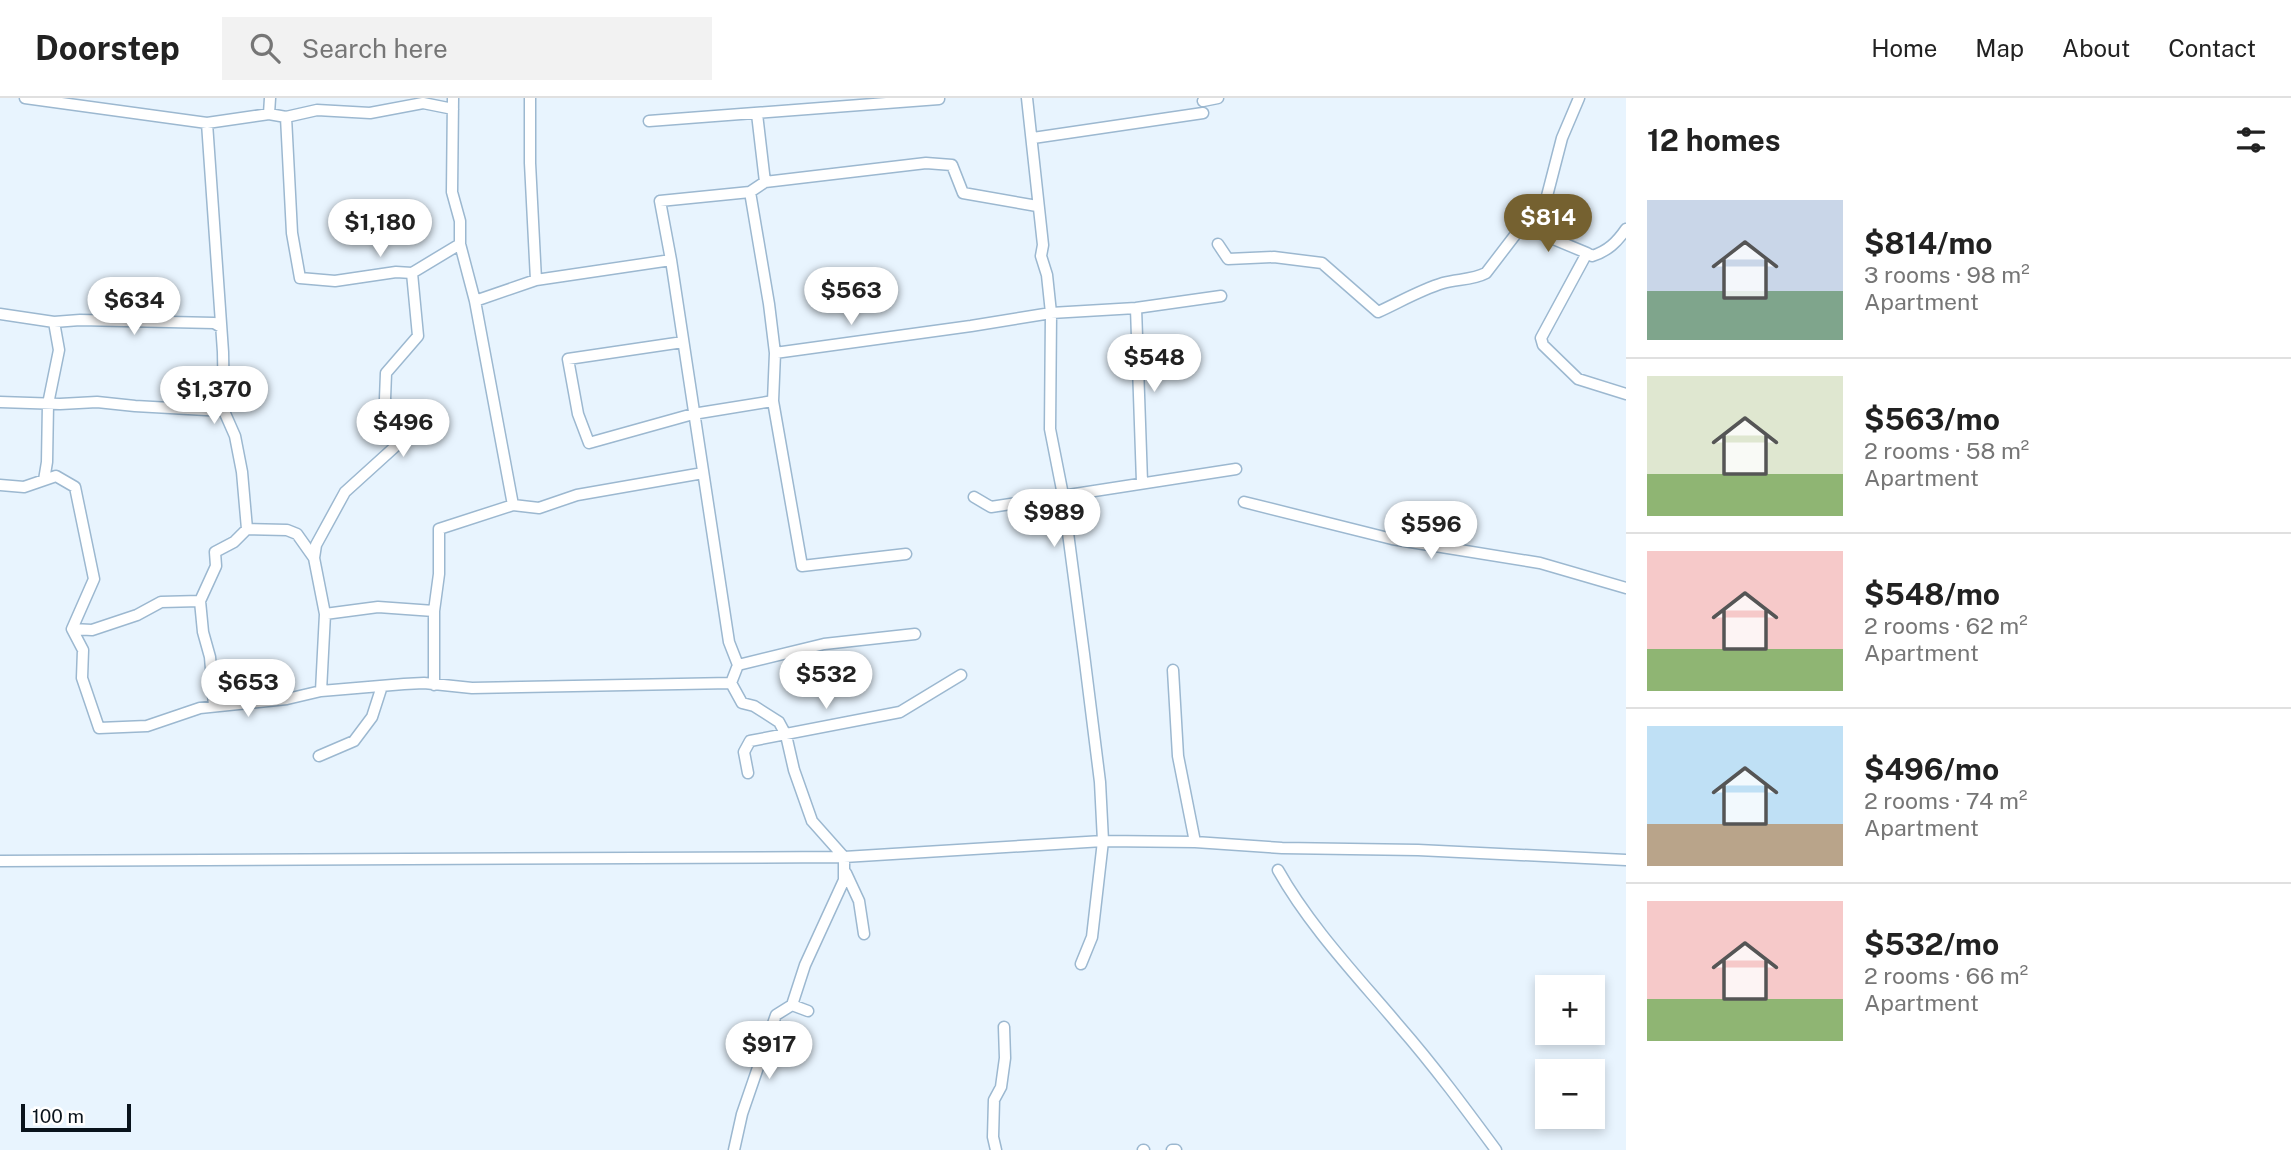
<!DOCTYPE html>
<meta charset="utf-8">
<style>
body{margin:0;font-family:"Public Sans",sans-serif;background:#f2f2f2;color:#222;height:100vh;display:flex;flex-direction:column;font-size:26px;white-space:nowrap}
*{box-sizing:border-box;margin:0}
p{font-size:23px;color:#767676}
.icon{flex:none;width:38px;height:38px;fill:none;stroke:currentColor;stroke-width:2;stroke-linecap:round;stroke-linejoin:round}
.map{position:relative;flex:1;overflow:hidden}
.details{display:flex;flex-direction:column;background:#fff;width:665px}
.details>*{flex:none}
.controls{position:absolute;left:1535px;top:877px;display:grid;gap:14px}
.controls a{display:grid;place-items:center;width:70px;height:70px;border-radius:0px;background:#fff;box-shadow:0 4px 10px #0003;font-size:35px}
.scale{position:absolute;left:21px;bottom:18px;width:110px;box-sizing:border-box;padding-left:7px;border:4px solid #09131c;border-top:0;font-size:19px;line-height:24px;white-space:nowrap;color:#09131c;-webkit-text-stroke:5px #fff;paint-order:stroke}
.price{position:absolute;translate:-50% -60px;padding:0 16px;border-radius:24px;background:#fff;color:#222;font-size:23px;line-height:46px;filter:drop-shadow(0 2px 4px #0008)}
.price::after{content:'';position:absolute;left:50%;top:42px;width:21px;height:16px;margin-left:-10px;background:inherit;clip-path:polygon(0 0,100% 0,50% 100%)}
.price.selected{background:#756130;color:#fff}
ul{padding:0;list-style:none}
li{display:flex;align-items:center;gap:21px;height:175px;padding:0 21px}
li+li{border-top:2px solid #e0e0e0}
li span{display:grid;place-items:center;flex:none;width:196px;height:140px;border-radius:0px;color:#555}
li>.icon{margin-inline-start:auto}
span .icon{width:84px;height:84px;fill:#fffc;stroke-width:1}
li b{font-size:30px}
h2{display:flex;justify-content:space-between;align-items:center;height:84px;padding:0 21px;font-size:30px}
header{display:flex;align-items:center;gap:42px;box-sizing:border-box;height:98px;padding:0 35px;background:#fff;border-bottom:2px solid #e0e0e0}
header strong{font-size:33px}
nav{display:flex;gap:38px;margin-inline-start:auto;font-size:24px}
.search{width:490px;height:63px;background:#f2f2f2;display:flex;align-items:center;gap:18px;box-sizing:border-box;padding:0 24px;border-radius:0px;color:#767676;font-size:26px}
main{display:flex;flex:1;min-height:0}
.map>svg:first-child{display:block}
</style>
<header>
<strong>Doorstep</strong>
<div class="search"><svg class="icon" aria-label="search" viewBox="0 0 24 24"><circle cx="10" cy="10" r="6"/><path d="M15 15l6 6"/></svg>Search here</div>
<nav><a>Home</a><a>Map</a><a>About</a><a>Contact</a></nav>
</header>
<main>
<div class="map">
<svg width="1626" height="1052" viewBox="0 0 1626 1052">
<rect width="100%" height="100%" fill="#e8f4fe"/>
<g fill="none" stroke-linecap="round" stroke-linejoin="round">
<g stroke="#9cb8d0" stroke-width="13">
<path id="minor" d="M25,0L207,25L269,16L286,19L317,12L370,15L423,5L453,11
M453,0L452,94L460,123V146L475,203L513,407
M530,0V65L536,182
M1027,0L1043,147L1041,158L1047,177L1051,215L1050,331L1063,397L1084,556L1100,684L1103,743L1092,839L1081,866
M1203,3L1218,0
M269,16L270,0
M757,16L765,84
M286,19L292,135L300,180L335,183L396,174L412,175L460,146
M649,23L939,1
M207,25L223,254L224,313L235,338L242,374L247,431L234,444L215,454L216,468L200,503L203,534L210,559L214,608
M1033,40L1203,15
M750,94L769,206L775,255
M1522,128L1587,155
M1626,131C1617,144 1608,153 1592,158L1587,155L1541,240L1543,247L1578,281L1626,296
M1218,146L1228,161L1274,159L1322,165L1378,214C1400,204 1420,192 1443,185C1457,181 1473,182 1486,175L1522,128L1525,120L1536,112L1547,98L1562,40L1579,0
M475,203L536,182L671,162
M1136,210L1142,384
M0,216L54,224L80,222L214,225L221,229
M683,244L568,261L578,316L589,345L693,316L773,303L775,255L971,228L1051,215L1136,210L1221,198
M773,303L802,468L906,456
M0,304L60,306L97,304L135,308L224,313
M44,382L47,364L48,306L59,252L54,224
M0,387L24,389L56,378L75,389L94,481L72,531L83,552L82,580L99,630L147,628L200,610L287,601L321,593L404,586L424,585L472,590L731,585
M974,399L991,409L1236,371
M1244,404L1392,441L1540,465L1626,490
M247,431L287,432L297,436L314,460L325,516L321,593
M314,460L316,447L345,394L398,346L385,301L386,275L418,238L412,175
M325,516L378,509L434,513
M72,531L92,532L137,517L161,504L200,503
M738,567L824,546L915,536
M1173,572L1178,658L1195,744
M434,587V513L439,476V431L513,407L539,410L577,397L703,375
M319,658L354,643L372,619L382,588
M748,675L744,654L750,643L900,614L961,577
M0,763L844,759L1103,743L1195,744L1282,750L1418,752L1626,762
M1278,772C1310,829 1358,879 1400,929C1434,968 1465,1010 1496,1052
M846,775L859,803L864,836
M792,907L805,867L844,782V759L812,723L794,672L786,637L779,624L754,608L742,605L731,585L738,567L729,544L671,162L660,103L750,94L765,84L926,65L952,67L963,95L1037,108
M734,1052L742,1016L776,917L792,907L808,913
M996,1052L993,1039L994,1002L1001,989L1005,960L1004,929
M1143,1052H1144
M1172,1052H1176"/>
</g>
<use href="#minor" stroke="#fff" stroke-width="10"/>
</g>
</svg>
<div class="controls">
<a>+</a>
<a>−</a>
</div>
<div class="scale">100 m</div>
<b class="price selected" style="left:1548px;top:156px">$814</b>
<b class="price" style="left:380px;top:161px">$1,180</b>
<b class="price" style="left:851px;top:229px">$563</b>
<b class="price" style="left:134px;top:239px">$634</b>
<b class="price" style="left:1154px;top:296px">$548</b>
<b class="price" style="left:214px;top:328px">$1,370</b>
<b class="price" style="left:403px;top:361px">$496</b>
<b class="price" style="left:1054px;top:451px">$989</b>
<b class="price" style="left:1431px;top:463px">$596</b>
<b class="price" style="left:826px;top:613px">$532</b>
<b class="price" style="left:248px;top:621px">$653</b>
<b class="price" style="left:769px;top:983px">$917</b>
</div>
<section class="details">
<h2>12 homes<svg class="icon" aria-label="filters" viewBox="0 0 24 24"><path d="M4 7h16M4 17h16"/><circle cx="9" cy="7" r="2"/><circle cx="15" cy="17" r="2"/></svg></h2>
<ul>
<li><span style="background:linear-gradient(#c9d6e8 65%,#7fa58c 0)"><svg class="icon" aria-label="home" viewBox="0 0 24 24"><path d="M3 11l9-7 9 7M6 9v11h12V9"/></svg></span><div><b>$814/mo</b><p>3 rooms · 98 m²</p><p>Apartment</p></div></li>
<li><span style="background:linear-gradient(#dfe7d0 70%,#8fb573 0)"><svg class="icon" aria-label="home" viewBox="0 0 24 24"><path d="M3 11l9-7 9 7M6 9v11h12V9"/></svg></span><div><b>$563/mo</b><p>2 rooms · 58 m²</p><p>Apartment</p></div></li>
<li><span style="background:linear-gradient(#f6c9c9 70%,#8fb573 0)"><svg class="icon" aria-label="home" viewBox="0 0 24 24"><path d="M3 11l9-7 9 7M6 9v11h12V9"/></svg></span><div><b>$548/mo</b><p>2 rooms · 62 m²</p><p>Apartment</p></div></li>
<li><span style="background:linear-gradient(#bfe0f5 70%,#b9a48a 0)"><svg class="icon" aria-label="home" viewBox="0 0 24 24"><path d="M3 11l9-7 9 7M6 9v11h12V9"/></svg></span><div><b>$496/mo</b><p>2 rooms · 74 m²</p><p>Apartment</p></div></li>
<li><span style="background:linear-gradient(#f6c9c9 70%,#8fb573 0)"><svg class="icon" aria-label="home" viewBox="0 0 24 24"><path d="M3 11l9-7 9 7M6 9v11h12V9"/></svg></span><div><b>$532/mo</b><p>2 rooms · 66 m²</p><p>Apartment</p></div></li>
</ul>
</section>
</main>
